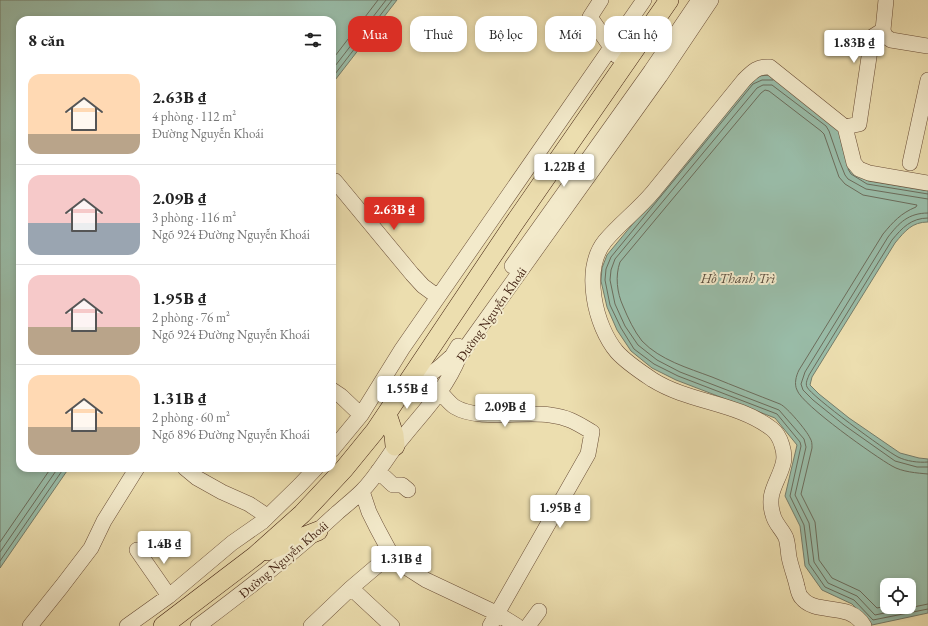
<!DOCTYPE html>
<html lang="vi">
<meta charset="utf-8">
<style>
body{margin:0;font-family:"EB Garamond",serif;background:#f6f6f6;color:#222;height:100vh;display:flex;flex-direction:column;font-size:15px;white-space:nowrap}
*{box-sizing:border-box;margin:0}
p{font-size:13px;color:#767676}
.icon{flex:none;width:22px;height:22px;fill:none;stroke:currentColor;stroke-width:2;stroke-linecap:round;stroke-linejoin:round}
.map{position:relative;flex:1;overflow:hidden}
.sheet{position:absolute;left:16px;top:16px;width:320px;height:456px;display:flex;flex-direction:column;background:#fff;border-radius:12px;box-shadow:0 2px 6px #0003}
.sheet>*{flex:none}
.guide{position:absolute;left:348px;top:16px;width:380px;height:36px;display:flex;gap:8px}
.fabs{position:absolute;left:880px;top:578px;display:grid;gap:8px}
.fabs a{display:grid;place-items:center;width:36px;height:36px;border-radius:8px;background:#fff;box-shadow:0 2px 6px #0003;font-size:20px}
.price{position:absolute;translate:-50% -34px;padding:0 9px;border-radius:4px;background:#fff;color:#222;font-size:13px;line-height:26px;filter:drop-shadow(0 1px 2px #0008)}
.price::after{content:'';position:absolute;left:50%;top:24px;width:12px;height:9px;margin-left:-6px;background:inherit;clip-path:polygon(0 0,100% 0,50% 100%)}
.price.current{background:#d93025;color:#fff}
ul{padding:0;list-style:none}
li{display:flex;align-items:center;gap:12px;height:100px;padding:0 12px}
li+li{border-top:1px solid #e0e0e0}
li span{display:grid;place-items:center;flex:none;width:112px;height:80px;border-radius:12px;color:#555}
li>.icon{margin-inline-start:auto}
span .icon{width:48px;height:48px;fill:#fffc;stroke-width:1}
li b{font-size:17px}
h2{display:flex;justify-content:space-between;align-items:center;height:48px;padding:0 12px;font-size:17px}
.chip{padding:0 14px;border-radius:12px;background:#fff;box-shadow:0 2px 6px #0003;font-size:14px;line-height:36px}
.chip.current{background:#d93025;color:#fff}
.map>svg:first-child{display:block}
</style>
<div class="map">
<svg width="928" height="626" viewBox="0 0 928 626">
<rect width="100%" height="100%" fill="#ecdeaf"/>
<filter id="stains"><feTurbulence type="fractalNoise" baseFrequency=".005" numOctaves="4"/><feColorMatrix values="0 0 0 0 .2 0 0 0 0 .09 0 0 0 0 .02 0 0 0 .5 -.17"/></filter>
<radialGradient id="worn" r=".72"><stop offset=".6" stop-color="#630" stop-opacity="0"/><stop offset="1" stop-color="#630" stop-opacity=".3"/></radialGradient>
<path fill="#99bca8" stroke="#757d6b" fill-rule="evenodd" d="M0,0H397L332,84V20H20V468H69L0,568Z
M769,75L838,127L853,171L868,181L928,191V222C912,222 905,231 895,243L812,377L810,385L819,394L849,418L900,453L919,458L928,459V613L872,625L852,604L822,590L805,566L800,526L785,496L797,445L775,418L676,380L652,368L631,351L617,330L607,307L601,281L602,268L607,255L751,81L760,76ZM887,585H909V607H887Z"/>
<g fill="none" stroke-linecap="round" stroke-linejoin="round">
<path stroke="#6c6d5c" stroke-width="1" d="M332,60L378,0
M332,70L386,0
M332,78L392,0
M773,80H762L753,84L611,257L606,269L605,280L610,305L621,328L634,349L654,364L678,376L777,414L800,442L801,446L790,496L804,525L809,564L825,587L854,600L873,620L928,609
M848,169L851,174L867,184L928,194
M928,199L866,189L848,179L845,175L839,160L829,131L826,126L772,85H763L757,88L615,259L611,270L610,280L615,304L625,326L638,345L657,360L680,372L779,410L804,439L806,447L795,495L809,523L814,562L828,583L857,596L875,615L928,604
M928,213C908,213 899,223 888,237L805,372L801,384L803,390L813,400L844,425L895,461L917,467H928
M928,218C911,218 902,228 892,240L809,375C808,378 805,383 807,387C811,396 886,451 898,457C906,461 918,463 928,462
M0,542L51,468
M0,552L58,468
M0,561L64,468
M887,606L877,608L860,591L832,578L819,560L815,522L801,494L812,448C812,444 812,441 810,438C807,431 787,407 780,404C757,395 734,386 712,377C688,368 660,360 642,341C634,331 628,318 623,306C617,293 615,276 620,262L761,93L765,90L769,91L821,131L824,134L839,177L845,184L863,195L917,205L916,207C901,213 893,222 883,234L799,370C796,376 794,384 797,390C802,405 876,457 892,466C902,472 917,473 928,474"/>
<g stroke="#6a4e37" stroke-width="16">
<path id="minor" d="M601,0L590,17L617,56
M886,0L883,30L885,36L891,40L928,46
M845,127L859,124L872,37L883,30
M910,163L928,80
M335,181L412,274L423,286L438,297
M512,266L651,71L699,0
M332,390L341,396L361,415
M401,391L417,385L442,365L452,356L458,346
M440,392C445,397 450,404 455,407C478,421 523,411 550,415C568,417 577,423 592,432L588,454L490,626
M332,450L361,415L402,349L644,0
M185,468L197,478L222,492L249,504L267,516
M378,471L393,485H402L408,490
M362,491L369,512L377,528L391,554L401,564L426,580L496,613L517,626
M137,550L169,596
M351,588L392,626
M30,626L62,586L91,548L104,521L137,468
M127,626L169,596L232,543L262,522L299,486L316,468
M198,626C246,590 293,554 337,513C345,506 354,499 362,491C378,475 389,453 404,436C425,410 446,389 459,357L660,76L711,0
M311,626L351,588L391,554
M528,626L539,611
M864,626C849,600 816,617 801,597C799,595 798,590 797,586C795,577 791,567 789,557C788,551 788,544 786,538C783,530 775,524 773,515C766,493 778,483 783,464C786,454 781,436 772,429C737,402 690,403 653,380C641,372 627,363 617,352C595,326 582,270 605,241C619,224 638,210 653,192C683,155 714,117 744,80C753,71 758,66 770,67L845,127L854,163L859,169L869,173L928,183"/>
</g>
<g stroke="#3f1e0f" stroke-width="20">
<path id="major" d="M387,414L394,435L395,446
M267,551L318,531
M163,626L255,556L302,514L344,469L375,431L513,225L669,0"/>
</g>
<use href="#minor" stroke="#f3eacb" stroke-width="15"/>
<use href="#major" stroke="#ecdeaf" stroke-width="19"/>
</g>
<g text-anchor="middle" stroke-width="4" stroke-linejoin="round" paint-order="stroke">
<g font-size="13" fill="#3f1e0f" stroke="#f3eacb">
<text transform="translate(491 314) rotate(-55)" y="5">Đường Nguyễn Khoái</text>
<text transform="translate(283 559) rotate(-40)" y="5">Đường Nguyễn Khoái</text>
</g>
<g font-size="14" font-style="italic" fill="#5a4d3d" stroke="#f3eacb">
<text x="738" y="283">Hồ Thanh Trì</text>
</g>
</g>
<rect width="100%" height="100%" filter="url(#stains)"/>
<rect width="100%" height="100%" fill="url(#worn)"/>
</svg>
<div class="fabs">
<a><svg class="icon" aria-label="locate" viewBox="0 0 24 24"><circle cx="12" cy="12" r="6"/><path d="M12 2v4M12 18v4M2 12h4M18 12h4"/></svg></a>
</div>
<b class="price" style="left:854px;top:64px">1.83B ₫</b>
<b class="price" style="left:564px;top:188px">1.22B ₫</b>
<b class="price current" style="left:394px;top:231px">2.63B ₫</b>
<b class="price" style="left:407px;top:410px">1.55B ₫</b>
<b class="price" style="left:505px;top:428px">2.09B ₫</b>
<b class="price" style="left:560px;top:529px">1.95B ₫</b>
<b class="price" style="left:164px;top:565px">1.4B ₫</b>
<b class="price" style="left:401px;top:580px">1.31B ₫</b>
<div class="guide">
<a class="chip current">Mua</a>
<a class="chip">Thuê</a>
<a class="chip">Bộ lọc</a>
<a class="chip">Mới</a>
<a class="chip">Căn hộ</a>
</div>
<section class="sheet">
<h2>8 căn<svg class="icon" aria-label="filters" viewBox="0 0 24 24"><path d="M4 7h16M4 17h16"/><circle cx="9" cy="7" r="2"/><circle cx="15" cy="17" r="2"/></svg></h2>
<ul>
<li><span style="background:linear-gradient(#ffd9b3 75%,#b9a48a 0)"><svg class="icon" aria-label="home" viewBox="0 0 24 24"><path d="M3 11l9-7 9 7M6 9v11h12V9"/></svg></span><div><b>2.63B ₫</b><p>4 phòng · 112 m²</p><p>Đường Nguyễn Khoái</p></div></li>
<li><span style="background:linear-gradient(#f6c9c9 60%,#9aa5b1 0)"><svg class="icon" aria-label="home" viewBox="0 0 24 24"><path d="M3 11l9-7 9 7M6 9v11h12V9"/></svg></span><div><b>2.09B ₫</b><p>3 phòng · 116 m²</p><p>Ngõ 924 Đường Nguyễn Khoái</p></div></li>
<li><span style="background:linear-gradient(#f6c9c9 65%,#b9a48a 0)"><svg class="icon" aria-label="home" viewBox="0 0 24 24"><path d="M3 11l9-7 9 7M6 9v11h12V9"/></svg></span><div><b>1.95B ₫</b><p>2 phòng · 76 m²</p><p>Ngõ 924 Đường Nguyễn Khoái</p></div></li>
<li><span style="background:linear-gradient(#ffd9b3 65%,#b9a48a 0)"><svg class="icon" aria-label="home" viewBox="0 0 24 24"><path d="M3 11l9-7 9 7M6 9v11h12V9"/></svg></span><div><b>1.31B ₫</b><p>2 phòng · 60 m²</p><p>Ngõ 896 Đường Nguyễn Khoái</p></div></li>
</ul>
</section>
</div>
